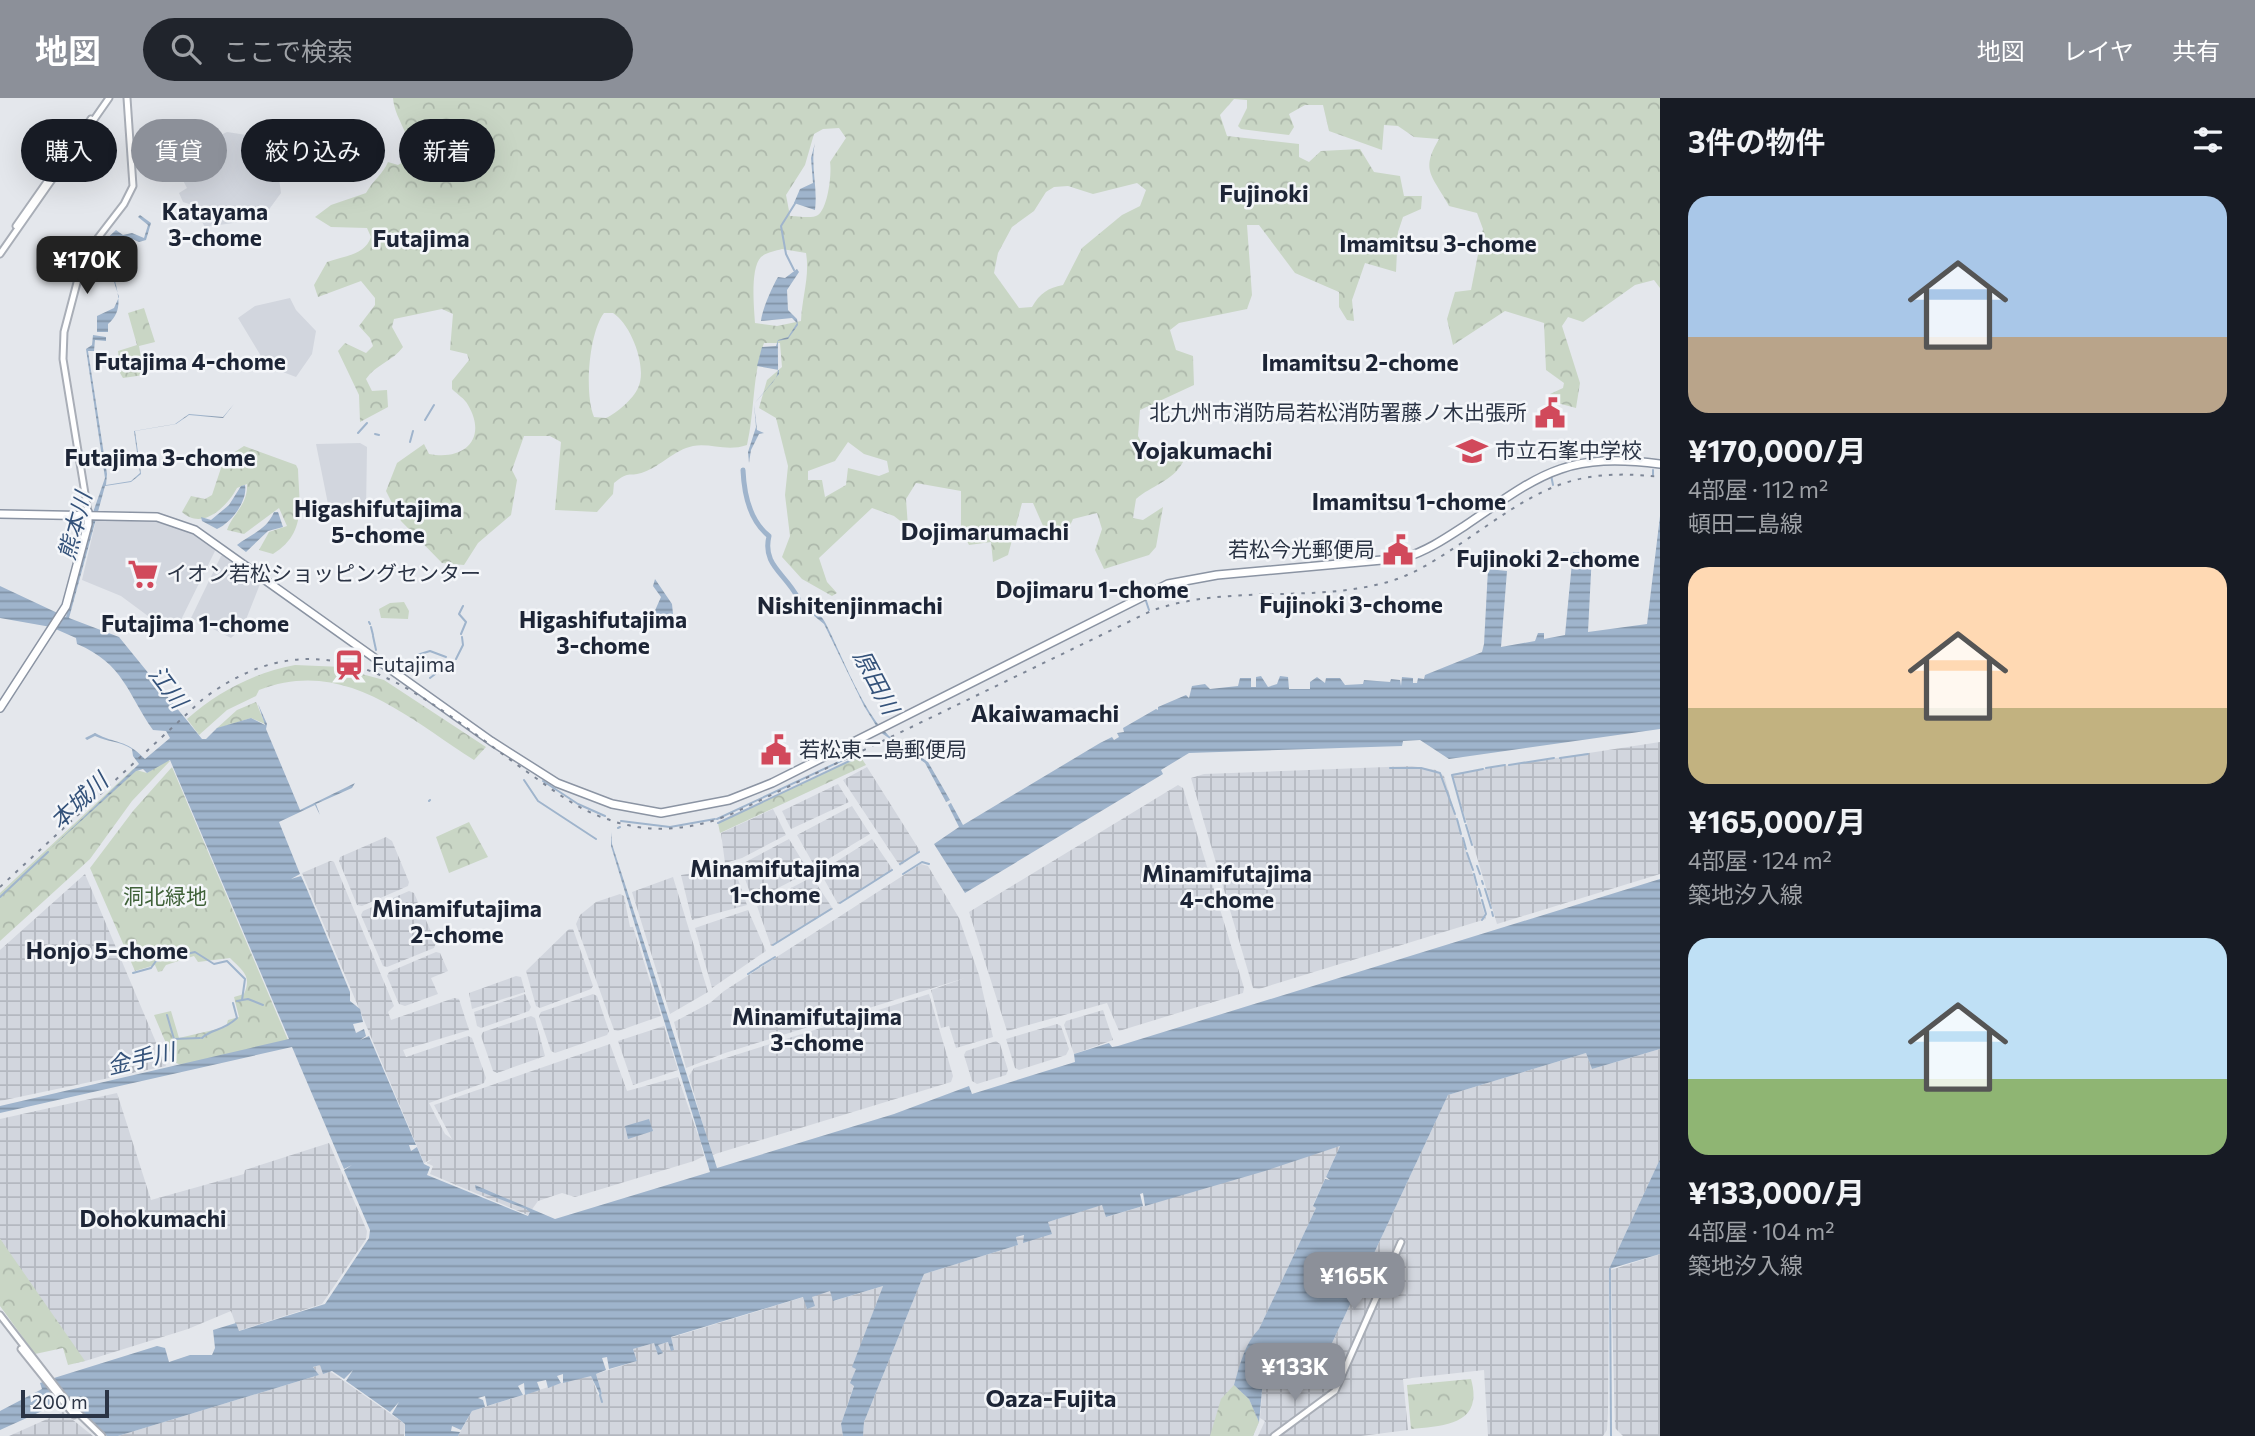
<!DOCTYPE html>
<html lang="ja">
<meta charset="utf-8">
<style>
body{margin:0;font-family:Commissioner,"Noto Sans JP",sans-serif;background:#20242c;color:#f1f3f6;height:100vh;display:flex;flex-direction:column;font-size:26px;white-space:nowrap}
*{box-sizing:border-box;margin:0}
p{font-size:23px;color:#9ea1a6}
.icon{flex:none;width:38px;height:38px;fill:none;stroke:currentColor;stroke-width:2;stroke-linecap:round;stroke-linejoin:round}
.map{position:relative;flex:1;overflow:hidden}
.panel{display:flex;flex-direction:column;background:#171b24;width:595px}
.panel>*{flex:none}
.guide{position:absolute;left:21px;top:21px;width:665px;height:63px;display:flex;gap:14px}
.scale{position:absolute;left:21px;bottom:18px;width:88px;box-sizing:border-box;padding-left:7px;border:4px solid #2b3445;border-top:0;font-size:19px;line-height:24px;white-space:nowrap;color:#2b3445;-webkit-text-stroke:5px #f4f6f9;paint-order:stroke}
.price{position:absolute;translate:-50% -60px;padding:0 16px;border-radius:14px;background:#8c9099;color:#fff;font-size:23px;line-height:46px;filter:drop-shadow(0 2px 4px #0008)}
.price::after{content:'';position:absolute;left:50%;top:42px;width:21px;height:16px;margin-left:-10px;background:inherit;clip-path:polygon(0 0,100% 0,50% 100%)}
.price.active{background:#222;color:#fff}
ul{padding:0;list-style:none}
li{display:grid;align-content:center;gap:14px;height:371px;padding:0 28px}
li span{display:grid;place-items:center;height:217px;border-radius:21px;color:#555}
li>.icon{margin-inline-start:auto}
span .icon{width:126px;height:126px;fill:#fffc;stroke-width:1}
li b{font-size:30px}
h2{display:flex;justify-content:space-between;align-items:center;height:84px;padding:0 28px;font-size:30px}
.tag{padding:0 24px;border-radius:32px;background:#171b24;box-shadow:0 7px 28px #0002;font-size:24px;line-height:63px}
.tag.active{background:#8c9099;color:#fff}
header{display:flex;align-items:center;gap:42px;box-sizing:border-box;height:98px;padding:0 35px;background:#8c9099;color:#fff}
header strong{font-size:33px}
nav{display:flex;gap:38px;margin-inline-start:auto;font-size:24px}
.search{width:490px;height:63px;background:#20242c;display:flex;align-items:center;gap:18px;box-sizing:border-box;padding:0 24px;border-radius:38px;color:#9ea1a6;font-size:26px}
main{display:flex;flex:1;min-height:0}
.map>svg:first-child{display:block}
</style>
<header>
<strong>地図</strong>
<div class="search"><svg class="icon" aria-label="search" viewBox="0 0 24 24"><circle cx="10" cy="10" r="6"/><path d="M15 15l6 6"/></svg>ここで検索</div>
<nav><a>地図</a><a>レイヤ</a><a>共有</a></nav>
</header>
<main>
<div class="map">
<svg width="1660" height="1338" viewBox="0 0 1660 1338">
<defs>
<pattern id="industrial-grid" width="8" height="8" patternUnits="userSpaceOnUse" patternTransform="scale(1.75)"><rect width="8" height="8" fill="#d2d6de"/><path d="M0 4h8M4 0v8" fill="none" stroke="#b4b8c0"/></pattern>
<pattern id="forest-crowns" width="20" height="18" patternUnits="userSpaceOnUse" patternTransform="scale(1.75)"><rect width="20" height="18" fill="#c9d6c5"/><path d="M2 6a3 3 0 1 1 6 0M12 15a3 3 0 1 1 6 0" fill="none" stroke="#adb8ab"/></pattern>
<pattern id="water-rules" width="6" height="5" patternUnits="userSpaceOnUse" patternTransform="scale(1.75)"><rect width="6" height="5" fill="#9fb4cc"/><path d="M0 2.5h6" fill="none" stroke="#8293a7"/></pattern>
</defs>
<rect width="100%" height="100%" fill="#e4e7ec"/>
<path fill="#d2d6de" d="M227,34L253,38L269,48L277,65L281,95L262,121L205,129L192,107L183,104L179,95L187,90L177,71L194,50Z
M290,200L296,212L316,233L312,256L296,279L267,268L238,220L255,208Z
M360,345L367,349L366,413L329,411L316,346Z
M119,420V423L153,421L179,428L213,446L215,453L175,534L171,535L121,498L82,482L96,422Z
M227,456L262,481L243,529L231,540L191,520L221,458Z"/>
<path fill="url(#industrial-grid)" d="M1660,644V776L1497,826L1452,676Z
M1412,668L1436,672L1444,678L1486,821L1259,891L1253,890L1191,680L1204,676Z
M867,669L920,753L900,768L843,682Z
M838,686L849,704L791,731L782,713Z
M1178,687L1183,690L1244,890L1243,895L1119,933L1107,905L1007,933L969,814Z
M852,708L870,736L815,769L797,737Z
M773,711L786,737L742,760L725,765L721,735Z
M386,739L392,743L409,784L408,788L362,808L357,807L339,763L340,759Z
M789,741L809,774L753,803L740,767Z
M872,741L893,772L838,806L820,774Z
M330,763L334,764L394,908L388,914L391,922L454,900L459,901L469,932L403,952L406,959L468,938L472,940L486,980L484,985L429,1005L445,1036L452,1041L434,1007L610,946L627,993L678,979L698,1037L705,1034L689,978L694,970L929,896L953,978L951,984L712,1057L709,1044L701,1047L704,1058L694,1063L575,1099L562,1095L538,1103L528,1117L430,1076L433,1068L427,1065L432,1061L424,1065L302,775Z
M921,766L928,768L959,820L979,877L993,939L956,950L949,928L941,930L931,892L965,880L725,955L686,970L674,924L710,905L724,893Z
M730,769L734,770L747,807L692,822L681,777Z
M85,776L166,968L0,1003V852Z
M673,779L708,894L670,916L632,794Z
M812,779L833,811L771,848L757,808Z
M409,793L414,795L436,845L434,850L387,869L383,868L361,817L363,813Z
M620,796L624,798L630,829H633L661,918L618,933L614,932L576,826L580,817L596,804Z
M748,812L766,853L712,890L695,830Z
M569,831H573L593,888L591,891L540,910L536,908L526,873Z
M436,854L440,855L448,873L431,880L438,896L405,908L399,906L387,878L389,874Z
M516,878L521,879L525,894L472,911L469,895Z
M525,896L531,909L529,913L481,930L477,928L474,914Z
M593,896L597,898L609,933L607,937L555,955L551,953L539,918L541,914Z
M1103,912L1113,942L1074,956L1064,927L1066,923Z
M531,918L535,920L545,958L497,975L493,973L481,938L483,934Z
M1057,926L1061,928L1069,951L1066,957L1019,972L1015,970L1006,941Z
M664,928L678,972L633,987L618,943Z
M996,943L1000,946L1008,972L1006,977L977,986L972,983L964,957L966,953Z
M1660,951V1061L1609,1171L1608,1315L1607,1332L1603,1338H1488L1484,1272L1403,1281L1408,1332L1361,1338H1258L1265,1323L1260,1320L1263,1282L1279,1267L1321,1280L1318,1275L1448,997L1586,955L1592,971Z
M117,995L151,1102L244,1076L245,1072L329,1045L367,1133L366,1141L322,1206L238,1233L231,1213L188,1231L82,1264L0,1141V1021Z
M1340,1048L1313,1107L1316,1110L1259,1231L1249,1301L1259,1324L1253,1338H863L864,1324L924,1176L1018,1147L1016,1139L1051,1136L1048,1124L1103,1106L1107,1119Z
M1660,1156V1338H1623L1615,1330L1611,1172Z
M883,1188L853,1268L856,1270L854,1287L841,1326L843,1338H458L472,1313L561,1285L591,1277L598,1297L602,1296L596,1276L637,1263L633,1251L654,1245L658,1256V1247L669,1244L670,1252V1240L804,1199L808,1211L811,1199L830,1192L834,1203Z
M321,1267L405,1326L404,1338H118L319,1277L313,1269Z
M63,1314L93,1338H9Z"/>
<path fill="url(#forest-crowns)" fill-rule="evenodd" d="M393,0H1660V190L1654,182L1635,187L1583,224L1568,219L1562,228L1580,285L1576,310L1550,303V296L1563,290L1564,285L1546,272L1544,225L1505,213L1453,247L1447,221L1455,194L1471,192L1483,131L1477,115L1449,108C1432,77 1420,73 1439,41L1414,39L1398,28L1384,27L1382,52L1329,33L1323,7H1305L1289,16L1294,29L1289,37L1241,31L1238,28L1247,10V2L1234,1L1220,17L1227,38L1299,46V59L1309,64L1321,53L1360,51L1374,74L1400,78L1404,98H1422L1421,111L1403,119L1398,134L1396,174L1365,165L1352,202L1354,223L1347,222L1339,209V194L1295,175L1259,127H1247L1252,197L1247,211L1179,225L1170,232L1176,252L1193,258L1194,287L1140,312L1138,338L1145,351L1176,347L1183,364C1172,384 1152,387 1136,401L1133,420L1143,422L1163,409L1156,449L1149,457L1104,471L1095,452L1102,431L1097,415L1073,421L1064,441L1047,437L1033,405H1022L1008,457L993,464L991,444L969,447L961,431V393L916,385L906,401L908,429L894,418L872,410L819,460L827,484L837,495L832,498L802,481L782,459L790,438L785,397L788,368L776,320L759,310L767,282L782,269L780,245H764C752,278 755,313 747,347C727,354 711,345 693,348C674,352 661,368 644,374C629,380 631,371 614,385L613,396L597,414L555,412L561,344L550,338H524L512,372L517,382L511,417L478,445L464,467L442,465L401,423L386,393L397,365L424,346L429,356C464,363 488,341 468,307C465,301 457,296 452,291V283L469,262L467,256L450,252L453,216L442,211L394,221L392,229L403,249C393,263 375,267 366,281L372,293L387,292L388,309L360,324L359,297L338,253L345,245L366,255L373,248L370,240L359,228L375,207V200L361,183L318,199L314,187L327,164C344,158 365,157 371,139L367,130L331,129L315,119L331,107L366,95C373,82 383,76 388,64L398,67L408,61C413,36 395,23 393,0ZM839,30L846,40L830,64C832,75 828,110 818,117C812,121 797,118 790,118L786,97L805,67L814,36L823,31ZM1137,85L1146,92L1140,108L1122,117L1082,150L1063,187C1048,190 1040,195 1032,209L1019,210L994,175L998,155L1012,129L1034,113L1046,94L1054,89L1068,88L1093,96ZM782,151L806,155C810,178 802,199 801,223L777,228L755,225C754,210 750,170 761,159C767,154 775,153 782,151ZM604,215H613C631,226 648,270 638,290C633,301 617,315 606,320L594,319C584,295 589,235 604,215ZM848,344L864,356L887,363L889,374L879,378L848,370L846,387L825,399L822,382H808V373L835,363Z
M144,210L155,244L139,248L144,277L123,280L120,275L118,253L137,247L128,215Z
M244,348L296,367L298,371C299,406 307,435 273,456L259,452L269,434L287,428L279,410L244,436L227,432C233,415 248,407 247,386L237,390C227,409 202,433 182,414L191,398L205,401L212,397L224,361Z
M404,504L409,513L408,521L381,520L379,511L390,505Z
M295,567L343,569V571L384,582L486,649L474,662C406,619 344,559 259,592L256,598L227,612L199,637L187,621C219,593 254,575 295,567Z
M256,604L265,626L251,620L216,631L237,612Z
M860,658L866,667L720,735L718,725Z
M166,663H170L132,703L90,761L0,843V795L133,671L147,675Z
M172,669L288,942L181,967L174,964L154,917L171,913L179,940L226,929L228,922L239,919L234,899L244,896C252,878 243,873 230,860L198,864L194,858L166,867L162,873L158,874L155,867L135,873L90,770L133,713Z
M469,724L488,759L449,775L436,739Z
M0,1141L1,1142L85,1263L68,1267L63,1250L35,1256L0,1208Z
M1471,1281C1484,1327 1444,1328 1411,1331L1407,1287Z
M1234,1287L1249,1301L1259,1324L1253,1338H1210L1221,1301Z"/>
<path fill="url(#water-rules)" d="M815,45C810,67 818,88 815,112L794,105L800,91L813,85L811,60Z
M140,117L151,125L146,142L139,144L130,140L112,150L103,149L101,146L116,132L123,137L132,135L144,140L148,127L138,119Z
M132,145L133,148L115,155C106,180 132,205 108,226V234H97V218L114,210L119,199L109,169L113,153Z
M797,171L799,174L787,192L788,212L797,221L798,227L788,241L778,243C777,286 784,271 754,306L757,332L764,335L759,336L751,352L749,365L748,354L756,329L754,306L779,276V272L757,268L762,249L776,248L778,242L788,239L797,225L792,220L761,223C762,212 772,189 778,179L785,180Z
M93,237L106,239V243L95,242L94,253H88L107,376L106,387L131,383L140,375L134,333L175,326L189,316L223,319L234,306L223,320L189,317L176,326L135,333L141,376L131,384L105,388L69,520L119,539L202,641H206L217,630L251,620L265,627L258,606L267,626L266,631L300,712L355,685L352,690L316,706L320,717L315,707L279,724L300,776L291,781L301,778L306,789L350,894V903L360,911L363,924L353,926L356,935L364,931L366,938L360,942L369,938L416,1047H409L411,1053L417,1049L424,1066L430,1069L427,1077L528,1118L530,1114L526,1111L476,1092L475,1087L555,1121L710,1074L611,748V734L612,746L717,1070L894,1016L969,988L972,996L1075,964L1074,956L1109,945L1112,949L1118,948L1660,781V951L1592,971L1586,955L1448,997L1318,1275L1321,1280L1278,1268L1263,1282L1259,1324L1249,1301L1234,1287C1240,1266 1245,1245 1259,1231L1316,1110L1313,1108L1325,1081L1330,1082L1326,1079L1340,1048L1265,1073L1145,1108L1143,1095L1140,1096L1143,1108L1106,1119L1102,1107L1048,1124L1052,1136L1023,1145L1024,1137L1016,1139L1018,1147L924,1176L864,1324L863,1338H843L841,1326L854,1288L850,1285L856,1271L852,1269L883,1188L833,1203L830,1193L812,1199L815,1208L807,1211L803,1199L671,1239L674,1252L671,1253L668,1244L658,1247L663,1255L658,1257L654,1245L633,1251L637,1263L609,1271L607,1259L602,1260L606,1272L596,1276L602,1296L600,1297L591,1278L563,1285V1276L557,1278L561,1285L548,1290L546,1282L537,1284L540,1292L525,1297L524,1285L518,1288L523,1297L487,1308L485,1298L478,1300L483,1302L485,1309L472,1313L461,1332L452,1328L451,1333L460,1334L458,1338H405V1326L392,1316L399,1304L390,1314L346,1283L353,1272L344,1281L332,1273L323,1276L320,1267L313,1269L319,1277L118,1338H107L81,1315L71,1300L0,1332V1313L42,1291L40,1285L54,1280L157,1248L165,1250L169,1264L190,1257H212L215,1250L213,1232L236,1225L239,1233L325,1206L369,1140L370,1132L344,1072L352,1067L344,1071L292,949L0,1015V1008L289,941L170,662L147,675L143,671L136,673L48,753L139,666L133,658L132,651C120,643 108,644 95,638L87,642L85,640L95,635C117,647 124,640 145,661L170,640L166,633L153,632C127,595 124,566 77,546L76,540L51,529L0,520V488L66,519L89,426L105,380L86,251L92,247Z
M241,388L245,387C248,403 231,425 217,431L202,423L201,419L211,422L229,407Z
M274,414H278L283,429L268,433L246,454L237,447C250,436 266,433 274,414Z
M1660,418V631L1449,661L1420,642L1403,643L1402,648L1189,655L1161,672L1163,676L965,795L934,746L959,729L948,707L951,705L963,727L1100,645L1112,639L1114,642L1119,639L1117,635L1124,634L1123,630L1156,611L1158,612V609L1186,597L1189,600L1192,588L1205,586L1210,591L1238,588L1240,580H1251V589H1256V579L1261,578L1268,589L1277,586L1280,578L1288,579L1289,591H1310V584L1317,579L1325,585L1326,580H1340L1345,587L1363,586L1364,582L1390,584L1391,581L1400,582L1401,588L1402,579L1413,580V585H1417L1418,580L1424,581L1425,577L1482,554L1484,546L1488,471L1507,473L1501,549L1535,543L1538,535H1544V541L1565,537L1573,454L1592,455L1588,534L1647,526Z
M655,481L672,506L673,516L660,523L653,517L661,499L653,488Z
M796,494C806,512 819,511 826,526C842,558 856,596 877,625L889,638L928,664L950,702L946,704L925,665L880,634L864,608L824,526L802,508Z
M649,1021L653,1033L628,1041L625,1028Z
M1660,1061V1156L1609,1171Z"/>
<g fill="none" stroke-linecap="round" stroke-linejoin="round">
<path stroke="#9fb4cc" stroke-width="2" d="M794,172L786,156L781,128L796,104
M425,322L434,307
M358,335L367,325
M375,336L379,337
M410,344L413,333
M1551,377L1553,387
M1653,378V372
M1145,500L1149,512
M369,524L370,526
M371,529L373,537
M461,536L466,524L459,516L463,508
M373,538L376,552
M417,557L430,553L446,559
M456,561L463,547L462,539
M430,580L452,563
M1560,660L1588,656
M1509,667L1554,660
M1390,670H1421L1440,675L1455,716
M1486,670L1505,667
M524,682L538,703L596,741
M543,683L578,706L605,718
M429,703L430,702
M717,721L858,655
M1457,721L1461,736
M621,723L670,729L715,721
M1465,724L1452,677L1483,671
M718,725L860,658
M1466,727L1472,747
M618,730L620,729
M1463,740L1466,751
M1467,755L1473,772
M900,766L919,754
M1477,768L1480,776
M903,776L922,764L929,766
M1474,776L1477,787
M1482,783L1483,786
M1479,791L1481,798
M1485,791L1491,810
M0,799L48,754
M840,805L892,772
M1492,814L1493,818
M1482,822L1486,816L1482,802
M773,847L831,811
M760,868L775,859
M133,875L151,870L156,863L195,854L214,866L227,863L245,881L242,902
M748,876L759,869
M237,903L248,901L263,907
M167,917L174,941L200,940
M202,940C212,930 222,934 237,920L233,905
M1610,1171L1611,1338
M600,1297L602,1304"/>
<path stroke="#9fb4cc" stroke-width="5" d="M743,372C744,395 750,423 769,438C762,467 785,475 798,500"/>
<g stroke="#a9aeb7" stroke-width="9">
<path id="secondary" d="M16,128L91,21
M0,156L109,0
M88,414L63,261L64,234L84,158L124,106L133,88L127,0
M0,1217L69,1306L102,1338
M21,1251L74,1317
M1274,1338L1335,1293L1401,1144"/>
</g>
<g stroke="#8b94a3" stroke-width="10">
<path id="trunk" d="M0,416L157,419L195,432L491,643L557,685L612,706L661,715L729,702L772,685L1168,486L1217,477L1404,460C1427,453 1446,440 1466,427C1541,376 1565,354 1660,366
M0,610L66,508L88,426V414"/>
</g>
<use href="#secondary" stroke="#fff" stroke-width="5"/>
<use href="#trunk" stroke="#fff" stroke-width="7"/>
<path stroke="#7d8696" stroke-width="2" stroke-dasharray="3.5 7" stroke-linecap="butt" d="M0,789L203,601C332,504 428,605 533,678C557,695 579,712 607,721C649,737 696,732 736,714L1151,513C1225,486 1308,505 1384,485C1412,478 1436,462 1460,446C1534,396 1565,368 1660,379"/>
</g>
<defs>
<g id="civic-bare" transform="scale(2.415)"><path d="M-.6-6.5H3V-4.5H.6V-3L4-1V1h2V6H-6V1h2V-1L-.6-3ZM-1.2 2.5V6h2.4V2.5Z" fill="#d1495b" stroke="#f4f6f9" stroke-width="2.5" paint-order="stroke"/></g>
<g id="school-bare" transform="scale(2.415)"><path d="M0-5L7-2L0 1L-7-2ZM-4 1L0 2.5L4 1V4Q0 6-4 4Z" fill="#d1495b" stroke="#f4f6f9" stroke-width="2.5" paint-order="stroke"/></g>
<g id="supermarket-bare" transform="scale(2.415)"><path d="M-6-5.5h2.5l.6 2H6L4.5 2H-2.5L-4.4-4H-6ZM-1.5 3.2a1.3 1.3 0 1 0 .1 0ZM3 3.2a1.3 1.3 0 1 0 .1 0Z" fill="#d1495b" stroke="#f4f6f9" stroke-width="2.5" paint-order="stroke"/></g>
<g id="station-bare" transform="scale(2.415)"><path d="M-3-6H3Q5-6 5-4V2Q5 4 3 4L4.5 6H3L1.5 4h-3L-3 6H-4.5L-3 4Q-5 4-5 2V-4Q-5-6-3-6ZM-3.5-4v3h7v-3ZM-3.5 1v1.5H-2V1ZM2 1v1.5H3.5V1Z" fill="#d1495b" stroke="#f4f6f9" stroke-width="2.5" paint-order="stroke"/></g>
</defs>
<g fill-rule="evenodd">
<use href="#civic-bare" x="1550" y="315"/>
<use href="#school-bare" x="1472" y="353"/>
<use href="#civic-bare" x="1398" y="452"/>
<use href="#supermarket-bare" x="143" y="476"/>
<use href="#station-bare" x="349" y="567"/>
<use href="#civic-bare" x="776" y="652"/>
</g>
<g text-anchor="middle" stroke-width="5" stroke-linejoin="round" paint-order="stroke">
<g font-size="21" fill="#2b3445" stroke="#f4f6f9" text-anchor="start">
<text x="1527" y="322" text-anchor="end">北九州市消防局若松消防署藤ノ木出張所</text>
<text x="1495" y="360">市立石峯中学校</text>
<text x="1375" y="459" text-anchor="end">若松今光郵便局</text>
<text x="166" y="483">イオン若松ショッピングセンター</text>
<text x="372" y="574">Futajima</text>
<text x="799" y="659">若松東二島郵便局</text>
</g>
<g font-size="21" fill="#3f6138" stroke="#f4f6f9">
<text x="165" y="806">洞北緑地</text>
</g>
<g font-size="23" font-weight="bold" fill="#1d2536" stroke="#f4f6f9">
<text x="215" y="122">Katayama<tspan x="215" dy="26">3-chome</tspan></text>
<text x="1438" y="154">Imamitsu 3-chome</text>
<text x="190" y="272">Futajima 4-chome</text>
<text x="1360" y="273">Imamitsu 2-chome</text>
<text x="160" y="368">Futajima 3-chome</text>
<text x="1409" y="412">Imamitsu 1-chome</text>
<text x="378" y="419">Higashifutajima<tspan x="378" dy="26">5-chome</tspan></text>
<text x="1548" y="469">Fujinoki 2-chome</text>
<text x="1092" y="500">Dojimaru 1-chome</text>
<text x="1351" y="515">Fujinoki 3-chome</text>
<text x="603" y="530">Higashifutajima<tspan x="603" dy="26">3-chome</tspan></text>
<text x="195" y="534">Futajima 1-chome</text>
<text x="775" y="779">Minamifutajima<tspan x="775" dy="26">1-chome</tspan></text>
<text x="1227" y="784">Minamifutajima<tspan x="1227" dy="26">4-chome</tspan></text>
<text x="457" y="819">Minamifutajima<tspan x="457" dy="26">2-chome</tspan></text>
<text x="107" y="861">Honjo 5-chome</text>
<text x="817" y="927">Minamifutajima<tspan x="817" dy="26">3-chome</tspan></text>
<text x="153" y="1129">Dohokumachi</text>
</g>
<g font-size="23" font-style="italic" fill="#34527a" stroke="#f4f6f9">
<text transform="translate(75 428) rotate(-75)" y="8">熊本川</text>
<text transform="translate(876 584) rotate(62)" y="8">原田川</text>
<text transform="translate(168 589) rotate(53)" y="8">江川</text>
<text transform="translate(79 703) rotate(-43)" y="8">本城川</text>
<text transform="translate(141 961) rotate(-13)" y="8">金手川</text>
</g>
<g font-size="24" font-weight="bold" fill="#1d2536" stroke="#f4f6f9">
<text x="1264" y="104">Fujinoki</text>
<text x="421" y="149">Futajima</text>
<text x="1202" y="361">Yojakumachi</text>
<text x="985" y="442">Dojimarumachi</text>
<text x="850" y="516">Nishitenjinmachi</text>
<text x="1045" y="624">Akaiwamachi</text>
<text x="1051" y="1309">Oaza-Fujita</text>
</g>
</g>
</svg>
<div class="scale">200 m</div>
<b class="price active" style="left:87px;top:198px">¥170K</b>
<b class="price" style="left:1354px;top:1214px">¥165K</b>
<b class="price" style="left:1295px;top:1305px">¥133K</b>
<div class="guide">
<a class="tag">購入</a>
<a class="tag active">賃貸</a>
<a class="tag">絞り込み</a>
<a class="tag">新着</a>
</div>
</div>
<section class="panel">
<h2>3件の物件<svg class="icon" aria-label="filters" viewBox="0 0 24 24"><path d="M4 7h16M4 17h16"/><circle cx="9" cy="7" r="2"/><circle cx="15" cy="17" r="2"/></svg></h2>
<ul>
<li><span style="background:linear-gradient(#a9c7e8 65%,#b9a48a 0)"><svg class="icon" aria-label="home" viewBox="0 0 24 24"><path d="M3 11l9-7 9 7M6 9v11h12V9"/></svg></span><div><b>¥170,000/月</b><p>4部屋 · 112 m²</p><p>頓田二島線</p></div></li>
<li><span style="background:linear-gradient(#ffd9b3 65%,#c2b280 0)"><svg class="icon" aria-label="home" viewBox="0 0 24 24"><path d="M3 11l9-7 9 7M6 9v11h12V9"/></svg></span><div><b>¥165,000/月</b><p>4部屋 · 124 m²</p><p>築地汐入線</p></div></li>
<li><span style="background:linear-gradient(#bfe0f5 65%,#8fb573 0)"><svg class="icon" aria-label="home" viewBox="0 0 24 24"><path d="M3 11l9-7 9 7M6 9v11h12V9"/></svg></span><div><b>¥133,000/月</b><p>4部屋 · 104 m²</p><p>築地汐入線</p></div></li>
</ul>
</section>
</main>
